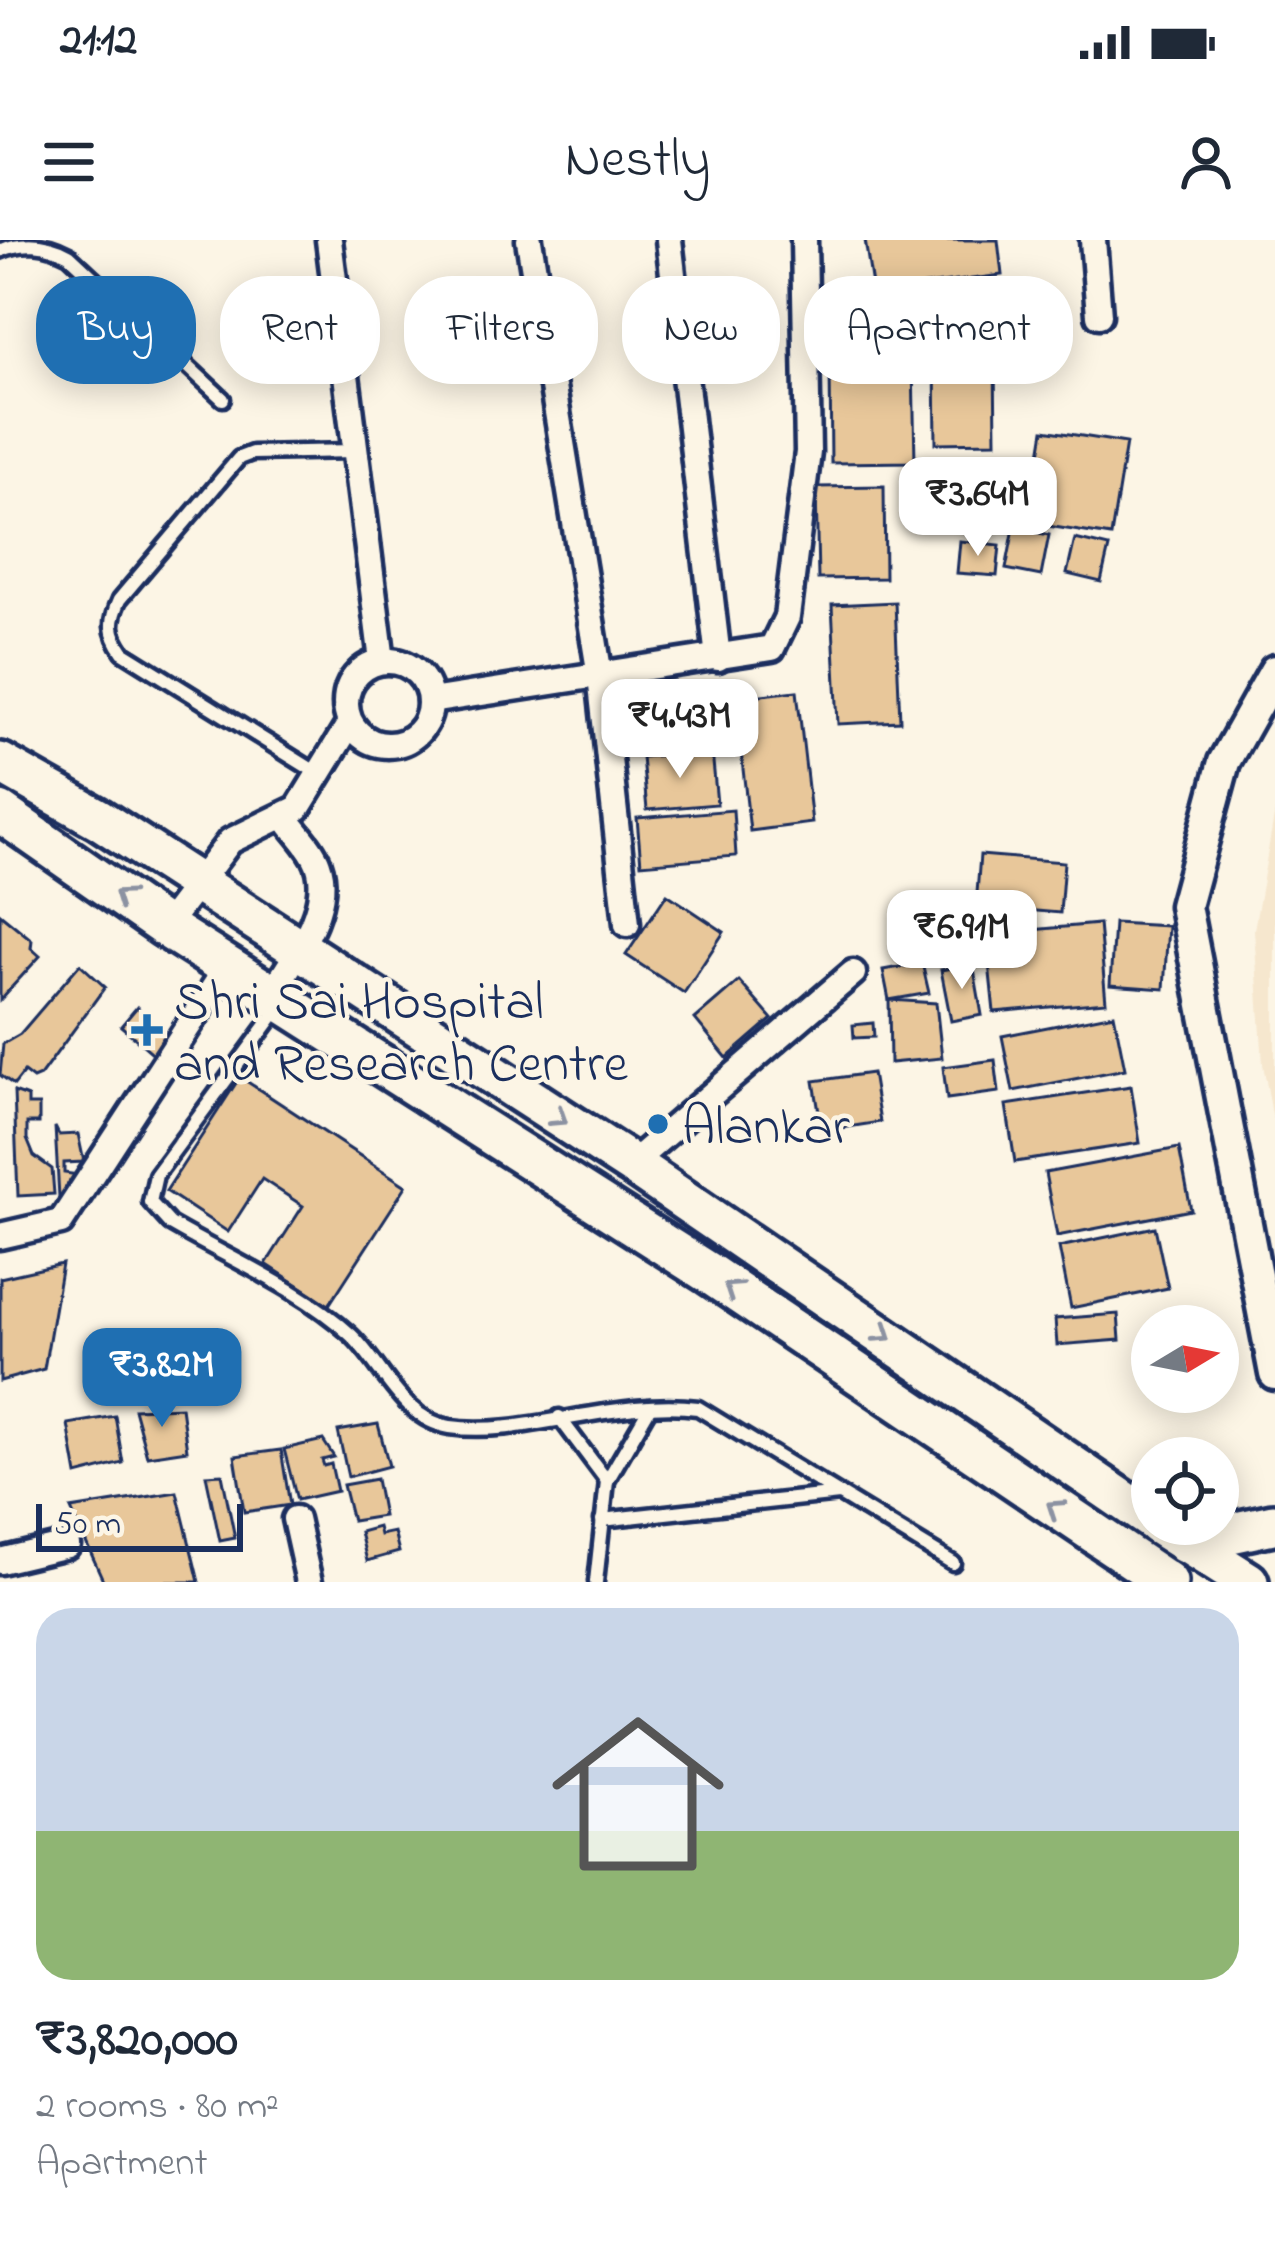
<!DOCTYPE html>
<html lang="en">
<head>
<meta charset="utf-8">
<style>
  :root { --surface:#fff; --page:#f6f6f7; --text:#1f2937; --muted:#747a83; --accent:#1f6fb2 }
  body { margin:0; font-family:"Indie Flower",sans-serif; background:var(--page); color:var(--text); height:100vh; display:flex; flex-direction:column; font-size:45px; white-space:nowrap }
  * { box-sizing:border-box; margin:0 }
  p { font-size:39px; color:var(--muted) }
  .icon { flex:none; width:66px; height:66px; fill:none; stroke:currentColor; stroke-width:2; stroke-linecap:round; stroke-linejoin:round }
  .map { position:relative; height:1342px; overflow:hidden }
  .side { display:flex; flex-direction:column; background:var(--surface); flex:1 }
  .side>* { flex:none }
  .top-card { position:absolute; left:36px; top:36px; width:1203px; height:108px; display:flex; gap:24px }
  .needle { width:78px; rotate:80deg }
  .tools { position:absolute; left:1131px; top:1065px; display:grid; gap:24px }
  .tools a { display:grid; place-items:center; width:108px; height:108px; border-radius:50%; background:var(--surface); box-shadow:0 6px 30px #0003; font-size:60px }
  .scale { position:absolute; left:36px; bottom:30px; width:207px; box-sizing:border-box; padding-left:12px; border:6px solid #1b2f5e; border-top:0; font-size:33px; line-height:42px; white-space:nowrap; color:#1b2f5e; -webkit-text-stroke:9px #fcf5e5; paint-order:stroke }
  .price { position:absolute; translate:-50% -102px; padding:0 27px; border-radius:24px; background:#fff; color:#222; font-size:39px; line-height:78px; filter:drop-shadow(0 3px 6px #0008) }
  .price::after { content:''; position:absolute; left:50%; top:72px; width:36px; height:27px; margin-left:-18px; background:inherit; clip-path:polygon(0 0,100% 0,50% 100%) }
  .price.active { background:var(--accent); color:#fff }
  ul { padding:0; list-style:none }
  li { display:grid; align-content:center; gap:24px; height:636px; padding:0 36px }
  li span { display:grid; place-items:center; height:372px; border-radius:36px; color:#555 }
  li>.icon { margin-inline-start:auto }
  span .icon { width:216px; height:216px; fill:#fffc; stroke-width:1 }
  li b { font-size:51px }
  .tag { padding:0 42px; border-radius:48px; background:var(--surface); box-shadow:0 6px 30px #0003; font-size:42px; line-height:108px }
  .tag.active { background:var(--accent); color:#fff }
  .status { display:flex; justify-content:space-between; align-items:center; height:84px; padding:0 60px; background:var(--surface); direction:ltr }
  .status svg { height:33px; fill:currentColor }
  header { display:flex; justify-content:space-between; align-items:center; height:156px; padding:0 36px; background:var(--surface); font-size:54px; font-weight:600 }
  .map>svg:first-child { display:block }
</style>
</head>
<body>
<div class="status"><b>21:12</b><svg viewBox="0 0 49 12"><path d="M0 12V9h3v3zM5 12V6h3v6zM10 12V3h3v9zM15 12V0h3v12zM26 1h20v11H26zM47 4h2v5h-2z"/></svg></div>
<header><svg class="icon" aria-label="menu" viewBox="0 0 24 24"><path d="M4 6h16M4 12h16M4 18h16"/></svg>Nestly<svg class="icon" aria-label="person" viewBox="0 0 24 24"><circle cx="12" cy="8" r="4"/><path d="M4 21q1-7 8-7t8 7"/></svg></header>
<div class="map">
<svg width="1275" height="1342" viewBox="0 0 1275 1342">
  <rect width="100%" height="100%" fill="#fcf5e5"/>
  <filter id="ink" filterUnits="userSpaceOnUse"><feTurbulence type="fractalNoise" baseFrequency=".00833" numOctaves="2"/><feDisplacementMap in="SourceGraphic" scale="24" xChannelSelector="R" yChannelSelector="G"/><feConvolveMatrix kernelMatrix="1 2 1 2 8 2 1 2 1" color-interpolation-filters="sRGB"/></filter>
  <g filter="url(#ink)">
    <!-- built -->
    <polygon fill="#f6e7ce" points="1275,571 1275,891 1263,824 1254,690"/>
    <!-- building -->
    <g fill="#e8c79a" stroke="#1b2f5e" stroke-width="3">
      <polygon points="865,0 998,0 1002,35 873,52"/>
      <polygon points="935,122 995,122 996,202 936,203"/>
      <polygon points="913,125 915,222 831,223 830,126"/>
      <polygon points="1044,190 1126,203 1111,296 1029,283"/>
      <polygon points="884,246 885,338 818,339 816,247"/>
      <polygon points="1014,288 1049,295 1041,336 1006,329"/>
      <polygon points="1075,299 1109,307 1101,342 1067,334"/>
      <polygon points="960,301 1000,305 997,336 957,333"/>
      <polygon points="895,362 900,481 838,484 832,365"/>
      <polygon points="707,451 714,500 629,511 622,463"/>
      <polygon points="797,451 812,583 750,591 735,458"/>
      <polygon points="712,511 717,564 647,570 642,517"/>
      <polygon points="733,570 736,616 641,624 637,578"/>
      <polygon points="980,615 1064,622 1060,673 976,666"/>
      <polygon points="667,654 724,692 684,753 626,715"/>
      <polygon points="970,673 973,716 921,720 917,677"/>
      <polygon points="0,674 32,700 31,708 40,716 0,760"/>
      <polygon points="1114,683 1168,686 1164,749 1110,745"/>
      <polygon points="1099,684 1106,762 994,772 986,694"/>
      <polygon points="922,723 929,753 889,760 883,730"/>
      <polygon points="80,724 105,747 40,836 33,839 24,832 14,845 0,835 3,804 20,794"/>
      <polygon points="973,724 982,775 951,781 941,730"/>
      <polygon points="739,741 772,779 727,818 695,779"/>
      <polygon points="889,760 936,763 942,818 890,823"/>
      <polygon points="137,767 173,801 158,818 121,786"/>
      <polygon points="1114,774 1125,829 1013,851 1002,796"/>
      <polygon points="873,783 874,797 854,798 853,785"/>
      <polygon points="995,820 999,852 947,859 943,827"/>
      <polygon points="872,833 880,882 822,891 814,841"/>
      <polygon points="240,837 406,946 329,1065 266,1024 303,966 262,939 228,992 166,951"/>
      <polygon points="1131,846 1140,903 1015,922 1006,865"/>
      <polygon points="14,852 28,857 28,865 39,865 39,883 27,883 27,899 34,916 52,929 54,954 18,956"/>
      <polygon points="55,887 59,895 78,894 84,922 64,923 64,933 79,935 78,949 59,957"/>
      <polygon points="1179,908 1191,970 1057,996 1045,933"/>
      <polygon points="1155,987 1168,1048 1071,1068 1059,1007"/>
      <polygon points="62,1024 44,1129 0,1141 0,1038"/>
      <polygon points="1118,1074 1120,1100 1057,1105 1055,1079"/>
      <polygon points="181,1167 187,1210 147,1216 134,1169"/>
      <polygon points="115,1176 123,1223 77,1235 68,1184"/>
      <polygon points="378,1184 389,1226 348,1237 338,1191"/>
      <polygon points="323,1200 334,1217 322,1220 324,1226 331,1224 337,1251 297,1260 284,1209"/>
      <polygon points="281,1210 290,1265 244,1272 235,1216"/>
      <polygon points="222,1234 235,1298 220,1301 206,1235"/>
      <polygon points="376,1239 383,1276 352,1281 343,1245"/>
      <polygon points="177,1252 199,1342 104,1342 71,1269"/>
      <polygon points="378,1287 380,1295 394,1292 399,1312 367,1321 360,1292"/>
    </g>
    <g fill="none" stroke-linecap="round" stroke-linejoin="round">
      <defs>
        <g id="service">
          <path d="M0,11C24,0 46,3 69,15L223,159"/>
          <path d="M319,534L123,412C109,392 109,382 119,360L239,218L252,213L355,211"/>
          <path d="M279,768L156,935L150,962L170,984C228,1018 301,1049 351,1095C383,1125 402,1180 450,1187C522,1198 619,1157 698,1168L953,1323"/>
          <polyline points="559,1177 607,1241"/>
          <polyline points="602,1280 839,1254"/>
          <polyline points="596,1342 607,1241 650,1167"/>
        </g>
        <g id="minor">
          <polyline points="329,0 382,421"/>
          <polyline points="529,0 600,436 627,684"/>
          <polyline points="669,0 718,418"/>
          <polyline points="1093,0 1099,75"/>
          <circle cx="388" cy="463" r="42"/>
          <polyline points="430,461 772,408 787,377 808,212 804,0"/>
          <polyline points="165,687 230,601 298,568 350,483"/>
          <path d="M271,755C292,720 334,668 318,624C312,607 296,593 286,578"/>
          <polyline points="631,924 853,733"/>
          <polyline points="0,996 61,982 227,727"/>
          <polyline points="295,1279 309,1342"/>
          <polyline points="0,1321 67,1305"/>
        </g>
        <polyline id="tertiary" points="1275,431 1224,522 1185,666 1275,1134"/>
        <g id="primary">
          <polyline points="0,523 99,579 631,924 1152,1280"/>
          <polyline points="0,572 165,687 710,1034 1167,1342"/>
          <polyline points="1157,1284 1248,1342"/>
          <polyline points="1185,1303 1273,1284"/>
        </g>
      </defs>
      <!-- service casing -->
      <use href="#service" stroke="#1b2f5e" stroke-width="21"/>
      <!-- minor casing -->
      <use href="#minor" stroke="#1b2f5e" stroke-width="33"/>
      <!-- tertiary casing -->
      <use href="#tertiary" stroke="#1b2f5e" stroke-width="39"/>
      <!-- primary casing -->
      <use href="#primary" stroke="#1b2f5e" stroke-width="48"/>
      <!-- service -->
      <use href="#service" stroke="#fcf5e5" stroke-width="12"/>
      <!-- minor -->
      <use href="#minor" stroke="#fcf5e5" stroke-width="24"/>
      <!-- tertiary -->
      <use href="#tertiary" stroke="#fcf5e5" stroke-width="30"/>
      <!-- primary -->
      <use href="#primary" stroke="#fcf5e5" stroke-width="39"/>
    </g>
    <!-- one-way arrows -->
    <defs><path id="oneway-chevron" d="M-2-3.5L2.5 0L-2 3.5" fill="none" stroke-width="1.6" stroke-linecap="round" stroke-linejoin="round" transform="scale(3)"/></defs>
    <g stroke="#8c92a2">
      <use href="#oneway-chevron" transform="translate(122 657) rotate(-145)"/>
      <use href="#oneway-chevron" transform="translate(559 878) rotate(33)"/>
      <use href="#oneway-chevron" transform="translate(732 1049) rotate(-146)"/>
      <use href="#oneway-chevron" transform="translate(884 1094) rotate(34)"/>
      <use href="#oneway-chevron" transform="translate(1055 1268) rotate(-146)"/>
    </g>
  </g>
  <!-- markers -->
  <g fill="#1f6fb2" stroke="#fcf5e5" stroke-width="4.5">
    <path d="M141 772h12v12h12v12h-12v12h-12v-12h-12v-12h12z"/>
    <circle cx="658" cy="884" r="12"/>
  </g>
  <g text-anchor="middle" stroke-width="9" stroke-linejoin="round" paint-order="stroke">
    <!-- poi labels -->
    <g font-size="54" fill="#1b2f5e" stroke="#fcf5e5" text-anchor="start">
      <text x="174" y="778">Shri Sai Hospital<tspan x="174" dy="62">and Research Centre</tspan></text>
      <text x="682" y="903">Alankar</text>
    </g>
  </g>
</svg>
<div class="tools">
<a><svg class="needle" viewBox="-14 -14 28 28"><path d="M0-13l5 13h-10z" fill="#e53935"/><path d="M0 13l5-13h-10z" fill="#747a83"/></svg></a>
<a><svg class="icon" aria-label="locate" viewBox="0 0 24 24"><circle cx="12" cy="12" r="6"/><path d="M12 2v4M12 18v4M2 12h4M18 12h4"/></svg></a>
</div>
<div class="scale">50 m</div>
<b class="price" style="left:978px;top:319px">₹3.64M</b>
<b class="price" style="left:680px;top:541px">₹4.43M</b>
<b class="price" style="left:962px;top:752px">₹6.91M</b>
<b class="price active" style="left:162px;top:1190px">₹3.82M</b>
<div class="top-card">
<a class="tag active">Buy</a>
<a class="tag">Rent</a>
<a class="tag">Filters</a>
<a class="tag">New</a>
<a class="tag">Apartment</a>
</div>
</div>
<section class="side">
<ul>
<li><span style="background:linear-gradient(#c9d6e8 60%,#8fb573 0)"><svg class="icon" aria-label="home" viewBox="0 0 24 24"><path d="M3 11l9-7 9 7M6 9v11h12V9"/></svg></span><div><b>₹3,820,000</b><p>2 rooms · 80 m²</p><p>Apartment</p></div></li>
</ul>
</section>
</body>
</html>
